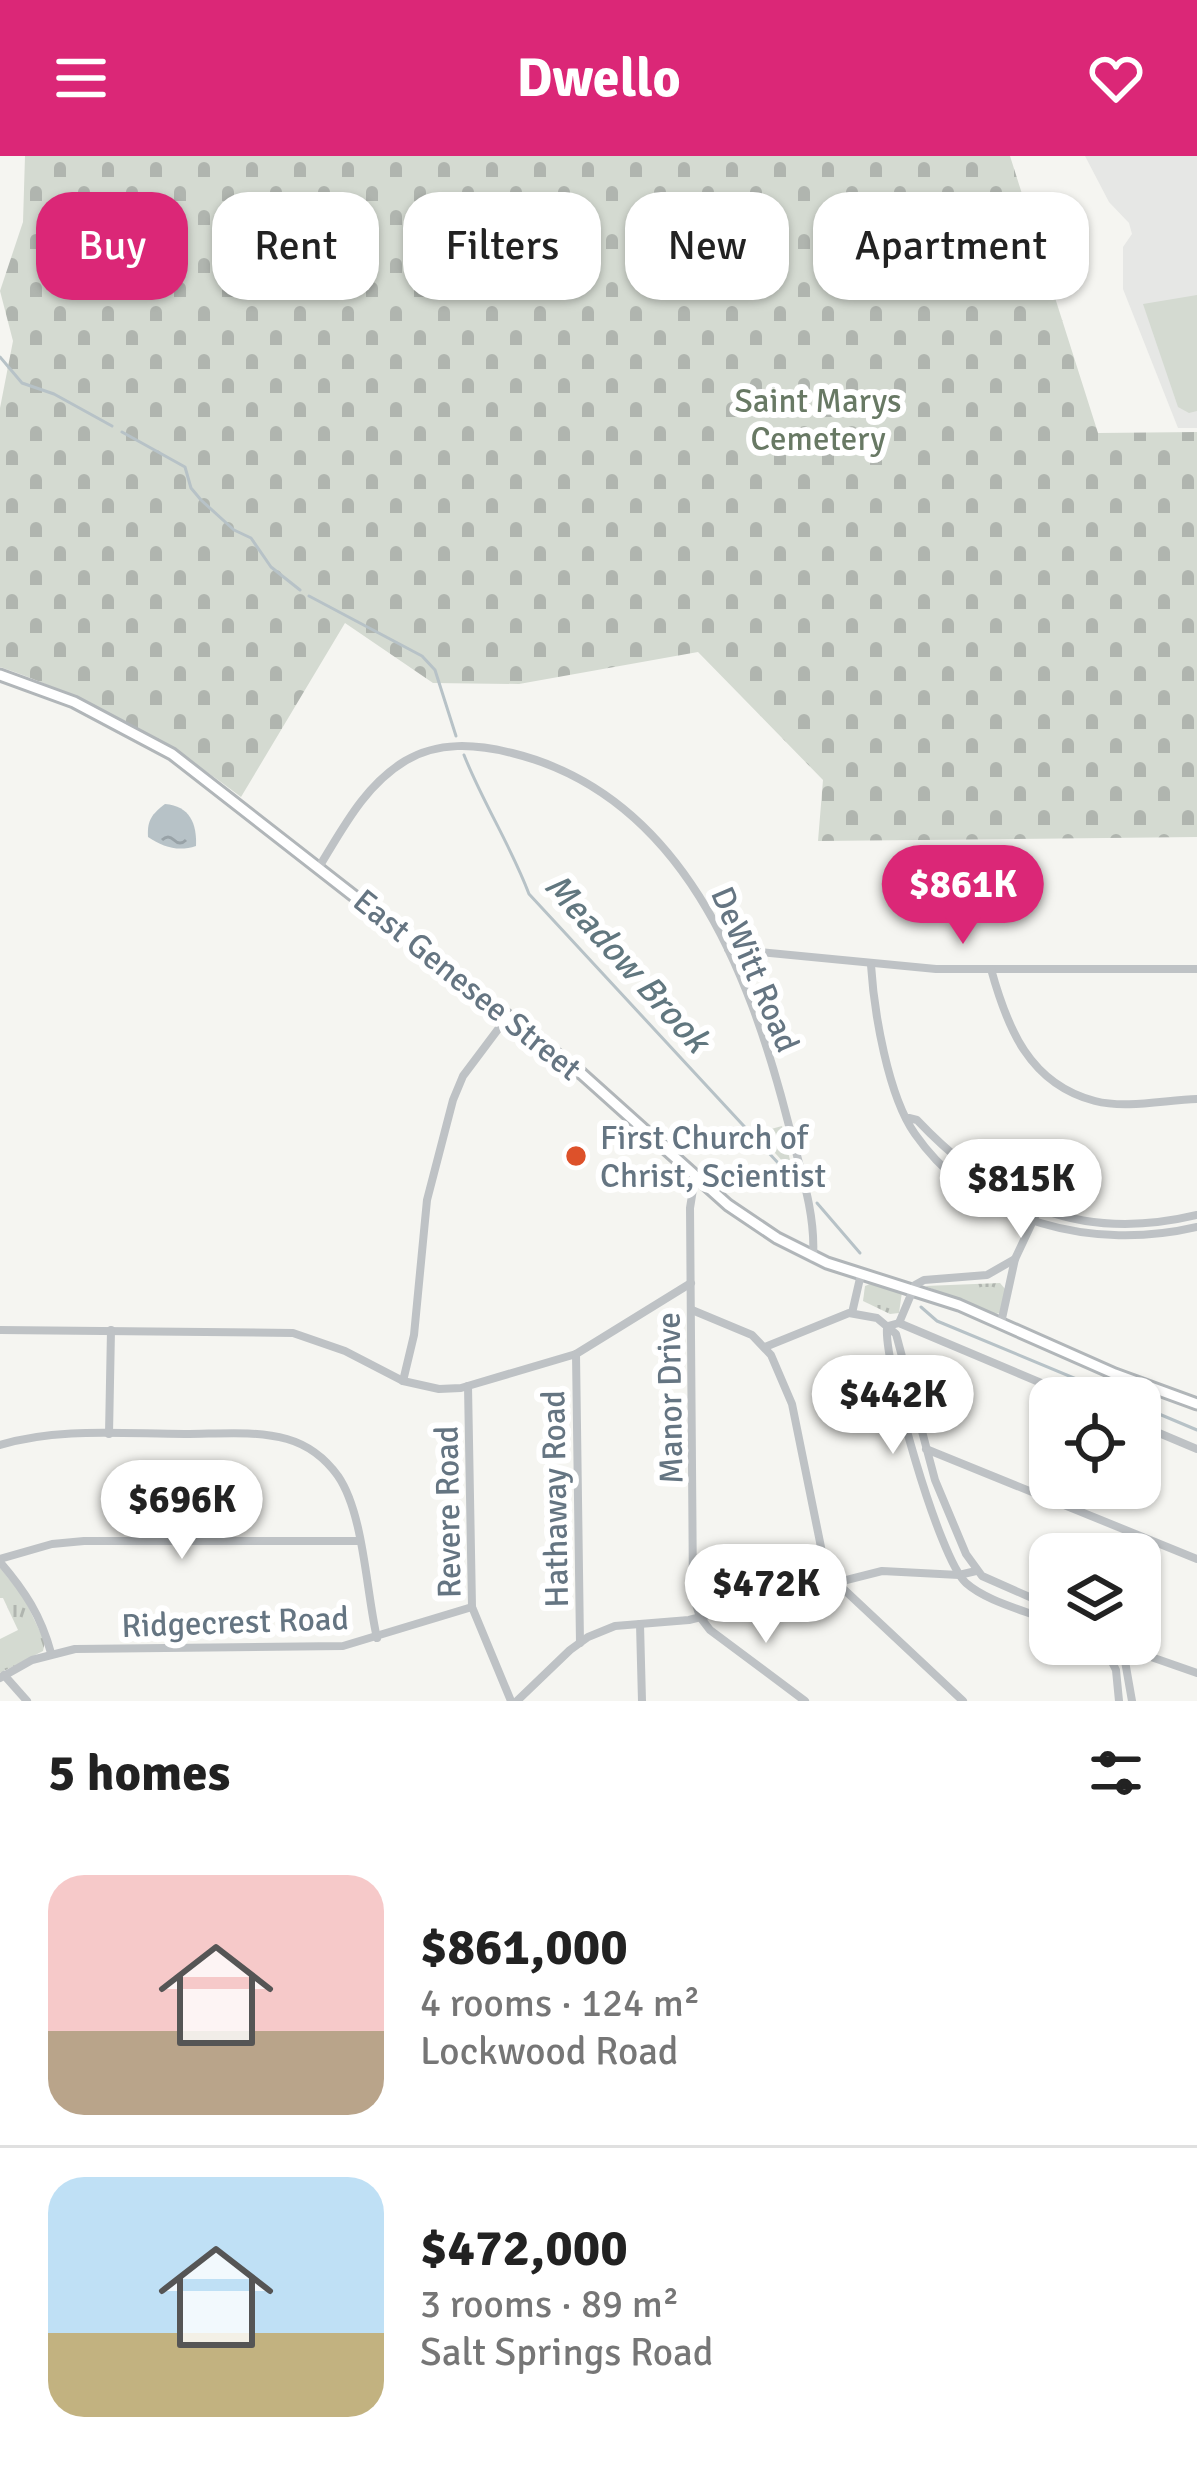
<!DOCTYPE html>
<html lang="en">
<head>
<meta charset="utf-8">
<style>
  :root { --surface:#fff; --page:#f6f6f6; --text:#222; --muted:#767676; --line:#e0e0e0; --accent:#db2777 }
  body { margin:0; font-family:Signika,sans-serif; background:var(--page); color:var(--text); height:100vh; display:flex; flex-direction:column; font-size:45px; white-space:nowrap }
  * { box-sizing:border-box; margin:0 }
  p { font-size:39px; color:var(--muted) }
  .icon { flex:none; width:66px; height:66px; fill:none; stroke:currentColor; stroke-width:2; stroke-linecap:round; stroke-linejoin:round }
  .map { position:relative; height:1545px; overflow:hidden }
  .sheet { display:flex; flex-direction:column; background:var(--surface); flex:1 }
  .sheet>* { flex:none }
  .guide { position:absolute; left:36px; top:36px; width:1125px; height:108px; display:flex; gap:24px }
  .controls { position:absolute; left:1029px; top:1221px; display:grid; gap:24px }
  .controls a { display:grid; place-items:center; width:132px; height:132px; border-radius:24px; background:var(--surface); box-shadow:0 3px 9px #0004; font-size:60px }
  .price { position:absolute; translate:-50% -102px; padding:0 27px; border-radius:42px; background:#fff; color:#222; font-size:39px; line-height:78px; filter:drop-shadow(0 3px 6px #0008) }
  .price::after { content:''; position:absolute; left:50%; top:72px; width:36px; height:27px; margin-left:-18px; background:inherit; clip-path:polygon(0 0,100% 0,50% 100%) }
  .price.active { background:var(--accent); color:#fff }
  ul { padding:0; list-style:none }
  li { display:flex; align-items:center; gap:36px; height:300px; padding:0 48px }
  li+li { border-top:3px solid var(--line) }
  li span { display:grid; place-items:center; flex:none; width:336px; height:240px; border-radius:36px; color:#555 }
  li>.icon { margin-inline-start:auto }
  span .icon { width:144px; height:144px; fill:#fffc; stroke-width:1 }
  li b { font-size:51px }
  h2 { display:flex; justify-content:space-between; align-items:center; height:144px; padding:0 48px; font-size:51px }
  .pill { padding:0 42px; border-radius:36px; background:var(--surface); box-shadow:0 3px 9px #0004; font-size:42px; line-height:108px }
  .pill.active { background:var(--accent); color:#fff }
  header { display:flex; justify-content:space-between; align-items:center; height:156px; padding:0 48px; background:var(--accent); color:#fff; font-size:54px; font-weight:700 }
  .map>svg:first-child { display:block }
</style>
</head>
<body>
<header><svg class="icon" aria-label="menu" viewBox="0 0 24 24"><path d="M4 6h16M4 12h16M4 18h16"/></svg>Dwello<svg class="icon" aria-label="heart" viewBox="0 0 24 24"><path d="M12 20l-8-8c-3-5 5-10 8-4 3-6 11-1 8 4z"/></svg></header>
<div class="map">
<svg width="1197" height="1545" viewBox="0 0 1197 1545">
  <defs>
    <pattern id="grass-tufts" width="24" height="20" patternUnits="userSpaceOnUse" patternTransform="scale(3)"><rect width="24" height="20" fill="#d4dad1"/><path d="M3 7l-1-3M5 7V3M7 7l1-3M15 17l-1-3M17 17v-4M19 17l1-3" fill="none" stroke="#b0b5af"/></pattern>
    <pattern id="cemetery-stones" width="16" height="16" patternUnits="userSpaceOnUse" patternTransform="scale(3)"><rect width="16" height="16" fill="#d4dad1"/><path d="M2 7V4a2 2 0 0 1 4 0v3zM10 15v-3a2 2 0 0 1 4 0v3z" fill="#b0b5af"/></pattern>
    <pattern id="water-ripples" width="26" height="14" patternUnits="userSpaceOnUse" patternTransform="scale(3)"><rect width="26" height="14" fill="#b7c2c7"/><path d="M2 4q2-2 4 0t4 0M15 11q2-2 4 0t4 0" fill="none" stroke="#98a2a7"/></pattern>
  </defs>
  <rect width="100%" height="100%" fill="#f5f5f1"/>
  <!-- built -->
  <polygon fill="#e6e7e5" points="1085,0 1197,0 1197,272 1178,272 1123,133 1123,91 1132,78 1129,67 1109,46"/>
  <!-- grass -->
  <g fill="url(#grass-tufts)">
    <polygon points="1000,1127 1006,1134 1001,1157 995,1158 925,1130"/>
    <polygon points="870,1128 902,1136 899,1157 890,1158 863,1145 865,1130"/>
    <polygon points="0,1412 23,1440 45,1486 43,1495 0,1517 0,1483 18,1474 3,1442 0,1442"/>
  </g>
  <!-- cemetery -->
  <path fill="url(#cemetery-stones)" d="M25,0H1010L1098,277L1197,276V681L818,685L823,624L698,496L519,528L433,527L345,467L241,641C163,582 93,543 0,511V252L13,185L0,135L23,66Z"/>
  <!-- park -->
  <g fill="#d4dad1">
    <polygon points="1197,139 1197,255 1189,257 1178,251 1143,148"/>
    <polygon points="782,970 793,1017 757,977"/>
  </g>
  <!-- water -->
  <path fill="url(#water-ripples)" d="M165,648C190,650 197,668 196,690C178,696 163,691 148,681C147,664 152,658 165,648Z"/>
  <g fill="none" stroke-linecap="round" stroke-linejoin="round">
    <!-- stream -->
    <g stroke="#b7c2c7" stroke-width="3">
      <polyline points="0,201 22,227 54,238 112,270"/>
      <polyline points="122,276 185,311 191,332 201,344 234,374 251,382 271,411 300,434"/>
      <polyline points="309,440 422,500 435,514 456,580"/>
      <path d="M464,599C483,647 511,690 529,738L792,1022"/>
      <polyline points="817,1047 860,1097"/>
      <polyline points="921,1151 937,1165 1122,1242"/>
      <polyline points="1140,1250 1197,1274"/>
    </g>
    <defs>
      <polyline id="major" points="0,519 74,546 172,598 582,918 728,1049 777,1082 827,1107 959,1149 1115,1218 1197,1248"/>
    </defs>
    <!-- major casing -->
    <use href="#major" stroke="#b1b6b9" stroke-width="15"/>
    <!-- minor -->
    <g stroke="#bec2c5" stroke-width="8">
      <path d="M319,711C343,672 365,629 405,605C438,585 476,588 512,597C682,639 749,814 788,966C799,1010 816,1056 813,1101"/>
      <polyline points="728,793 936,813 1197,813"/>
      <path d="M871,809C874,856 888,940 915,978C978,1068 1095,1095 1197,1071"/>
      <path d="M991,813C1007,871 1029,928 1095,945C1126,953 1165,944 1197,943"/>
      <path d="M909,962L917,964C998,1049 1080,1087 1197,1059"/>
      <polyline points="695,1021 690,1052 693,1439 700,1461 710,1474 805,1545"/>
      <polyline points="692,1154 752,1179 771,1199 792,1248 822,1396 836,1426 963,1545"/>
      <polyline points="852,1157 861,1118"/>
      <polyline points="899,1167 915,1129 924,1124 987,1119 1015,1103"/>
      <polyline points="1001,1167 1015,1103 1038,1054"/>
      <polyline points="888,1170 899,1167 1077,1242"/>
      <path d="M887,1172C884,1208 939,1403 966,1427C986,1445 1024,1454 1050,1465"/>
      <polyline points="0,1174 293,1177 345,1195 403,1225 439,1233 461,1232 576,1198 691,1127"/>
      <polyline points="765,1191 849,1157 877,1162 896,1178 935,1324 966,1398 982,1420 1050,1450"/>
      <polyline points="576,1198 580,1487"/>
      <polyline points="403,1225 414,1179 427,1044 453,944 463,920 508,860"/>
      <polyline points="468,1230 472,1451 511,1545"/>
      <polyline points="1140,1269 1197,1293"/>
      <polyline points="109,1278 111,1174"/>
      <path d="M0,1289C58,1271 125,1278 185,1278C218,1278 254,1274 287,1283C308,1289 325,1302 338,1320C364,1358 366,1435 377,1482"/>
      <polyline points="926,1293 1197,1403"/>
      <polyline points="0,1403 52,1388 84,1385 358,1385"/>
      <path d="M0,1406C25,1435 41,1460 51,1497"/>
      <polyline points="640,1468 642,1545"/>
      <polyline points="1103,1488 1116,1514 1119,1545"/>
      <polyline points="1122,1488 1132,1545"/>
      <polyline points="1111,1497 1134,1495 1197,1517"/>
      <polyline points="4,1519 27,1545"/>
      <polyline points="0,1522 32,1504 75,1493 343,1490 472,1451"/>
      <polyline points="517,1545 570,1494 588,1481 615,1470 689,1464 882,1415 959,1419 976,1415"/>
    </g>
    <!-- major -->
    <use href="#major" stroke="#fff" stroke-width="9"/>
  </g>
  <!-- markers -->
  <circle fill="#dd512a" stroke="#fff" stroke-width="4.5" cx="576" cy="1000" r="12"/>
  <g text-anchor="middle" stroke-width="12" stroke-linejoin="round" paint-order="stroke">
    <!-- park labels -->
    <g font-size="33" fill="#687964" stroke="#fff">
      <text x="818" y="256">Saint Marys<tspan x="818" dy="38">Cemetery</tspan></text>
    </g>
    <!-- street labels -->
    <g font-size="33" fill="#657582" stroke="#fff">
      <text transform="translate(756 813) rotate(67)" y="12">DeWitt Road</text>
      <text transform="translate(468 828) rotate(39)" y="12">East Genesee Street</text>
      <text transform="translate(669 1242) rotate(-91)" y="12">Manor Drive</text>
      <text transform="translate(554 1343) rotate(-91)" y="12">Hathaway Road</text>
      <text transform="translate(447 1356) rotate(-91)" y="12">Revere Road</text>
      <text transform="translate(235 1465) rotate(-2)" y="12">Ridgecrest Road</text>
    </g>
    <!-- poi labels -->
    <g font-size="33" fill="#657582" stroke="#fff" text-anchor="start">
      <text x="600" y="993">First Church of<tspan x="600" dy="38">Christ, Scientist</tspan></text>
    </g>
    <!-- water labels -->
    <g font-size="36" font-style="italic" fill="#61777f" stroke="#fff">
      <text transform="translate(628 806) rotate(48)" y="13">Meadow Brook</text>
    </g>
  </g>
</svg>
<div class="controls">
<a><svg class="icon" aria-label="locate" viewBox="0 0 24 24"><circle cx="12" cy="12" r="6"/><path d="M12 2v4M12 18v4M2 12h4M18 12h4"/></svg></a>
<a><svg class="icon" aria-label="layers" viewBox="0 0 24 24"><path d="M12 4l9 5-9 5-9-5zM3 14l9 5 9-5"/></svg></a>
</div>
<b class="price active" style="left:963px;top:791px">$861K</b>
<b class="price" style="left:1021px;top:1085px">$815K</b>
<b class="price" style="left:893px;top:1301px">$442K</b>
<b class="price" style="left:182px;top:1406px">$696K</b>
<b class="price" style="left:766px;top:1490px">$472K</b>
<div class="guide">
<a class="pill active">Buy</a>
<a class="pill">Rent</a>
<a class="pill">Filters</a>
<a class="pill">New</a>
<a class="pill">Apartment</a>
</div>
</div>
<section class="sheet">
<h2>5 homes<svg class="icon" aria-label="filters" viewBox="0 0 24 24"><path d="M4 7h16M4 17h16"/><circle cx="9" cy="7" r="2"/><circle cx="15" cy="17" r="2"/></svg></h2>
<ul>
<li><span style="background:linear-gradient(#f6c9c9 65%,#b9a48a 0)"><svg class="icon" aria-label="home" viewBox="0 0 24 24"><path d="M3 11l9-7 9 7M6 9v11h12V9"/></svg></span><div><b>$861,000</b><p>4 rooms · 124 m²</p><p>Lockwood Road</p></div></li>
<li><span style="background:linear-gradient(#bfe0f5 65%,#c2b280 0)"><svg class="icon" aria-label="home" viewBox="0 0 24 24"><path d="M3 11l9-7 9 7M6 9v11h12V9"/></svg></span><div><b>$472,000</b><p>3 rooms · 89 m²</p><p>Salt Springs Road</p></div></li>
</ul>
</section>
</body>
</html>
